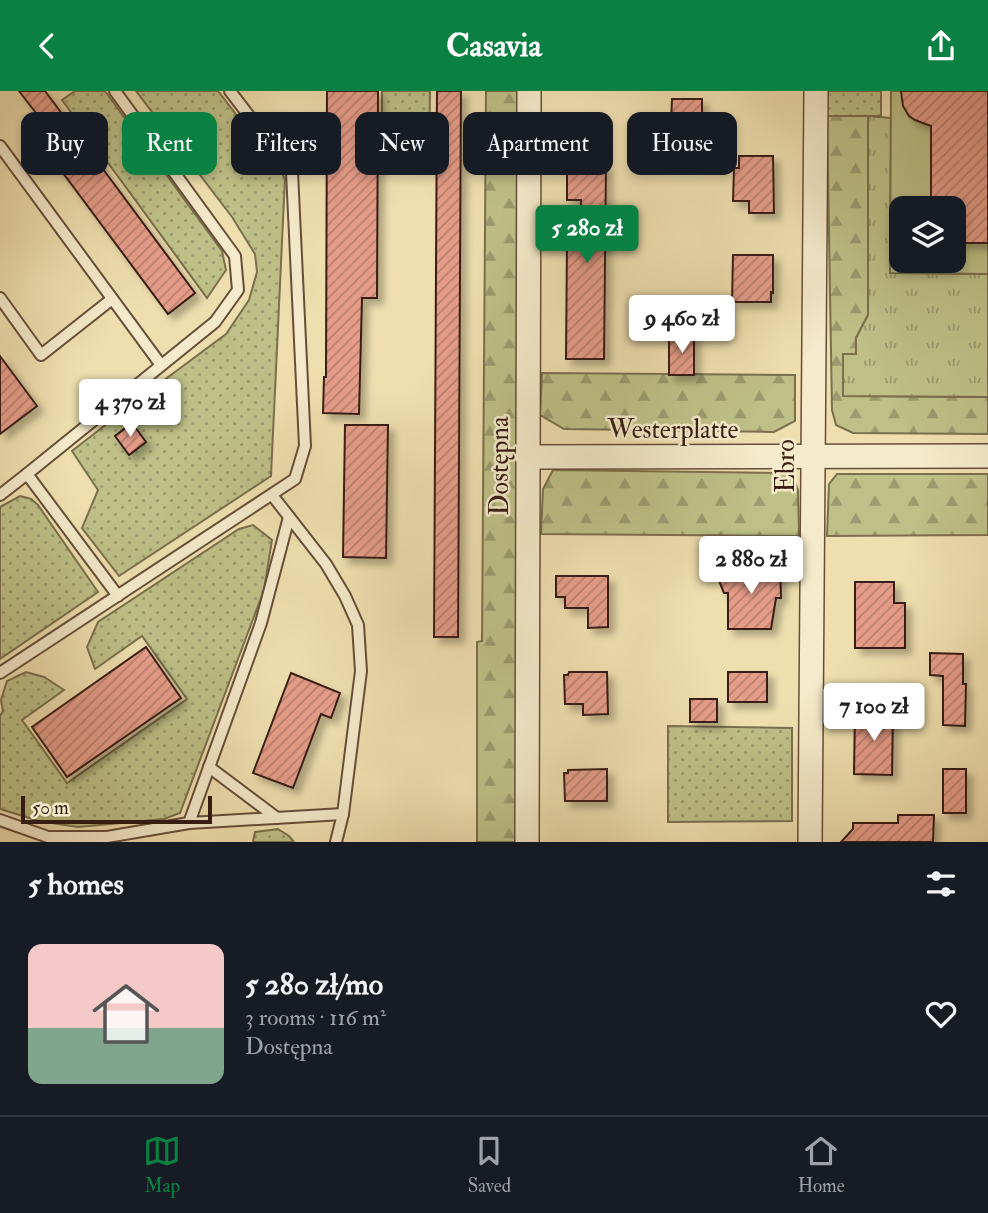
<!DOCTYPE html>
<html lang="en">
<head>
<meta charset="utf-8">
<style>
  :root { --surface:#171b24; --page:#20242c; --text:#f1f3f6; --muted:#9ea1a6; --line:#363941; --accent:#0b8043 }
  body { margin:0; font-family:"IM FELL Double Pica",serif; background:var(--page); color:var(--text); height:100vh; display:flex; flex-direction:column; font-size:26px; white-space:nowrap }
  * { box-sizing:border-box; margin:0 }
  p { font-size:23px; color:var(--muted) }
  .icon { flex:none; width:38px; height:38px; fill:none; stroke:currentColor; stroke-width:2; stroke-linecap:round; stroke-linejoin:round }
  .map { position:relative; height:751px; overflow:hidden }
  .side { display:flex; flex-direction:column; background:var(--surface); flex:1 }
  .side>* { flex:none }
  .top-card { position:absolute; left:21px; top:21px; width:947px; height:63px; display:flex; gap:14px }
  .buttons { position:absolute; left:889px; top:105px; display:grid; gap:14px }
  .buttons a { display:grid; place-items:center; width:77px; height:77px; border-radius:14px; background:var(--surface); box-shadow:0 4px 10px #0003; font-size:35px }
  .scale { position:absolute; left:21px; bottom:18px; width:191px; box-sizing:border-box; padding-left:7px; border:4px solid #381e12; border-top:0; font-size:19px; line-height:24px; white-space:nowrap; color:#381e12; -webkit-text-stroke:5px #f5eacb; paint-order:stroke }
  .price { position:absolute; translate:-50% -60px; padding:0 16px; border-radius:7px; background:#fff; color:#222; font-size:23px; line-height:46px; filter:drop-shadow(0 2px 4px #0008) }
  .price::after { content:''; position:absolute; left:50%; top:42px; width:21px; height:16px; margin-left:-10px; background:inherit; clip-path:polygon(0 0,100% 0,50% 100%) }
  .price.selected { background:var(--accent); color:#fff }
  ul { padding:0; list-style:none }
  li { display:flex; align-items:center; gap:21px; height:175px; padding:0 28px }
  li+li { border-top:2px solid var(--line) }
  li span { display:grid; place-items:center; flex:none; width:196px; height:140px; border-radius:14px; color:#555 }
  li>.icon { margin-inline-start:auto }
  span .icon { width:84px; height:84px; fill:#fffc; stroke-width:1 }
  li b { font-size:30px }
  h2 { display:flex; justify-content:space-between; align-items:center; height:84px; padding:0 28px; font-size:30px }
  .tag { padding:0 24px; border-radius:14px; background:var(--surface); box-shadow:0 4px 10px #0003; font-size:24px; line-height:63px }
  .tag.selected { background:var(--accent); color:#fff }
  header { display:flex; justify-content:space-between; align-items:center; height:91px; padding:0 28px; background:var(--accent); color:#fff; font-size:32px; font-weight:800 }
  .menu { display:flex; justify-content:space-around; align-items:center; height:98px; border-top:2px solid var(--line); background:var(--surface); font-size:19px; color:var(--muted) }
  .menu a { display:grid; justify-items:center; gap:4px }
  .menu .selected { color:var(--accent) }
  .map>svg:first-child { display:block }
</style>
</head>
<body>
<header><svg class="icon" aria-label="back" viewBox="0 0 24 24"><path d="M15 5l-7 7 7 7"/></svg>Casavia<svg class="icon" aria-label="share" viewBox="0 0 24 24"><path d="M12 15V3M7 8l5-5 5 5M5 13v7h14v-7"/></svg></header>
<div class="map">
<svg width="988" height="751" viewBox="0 0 988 751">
  <defs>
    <pattern id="grass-dots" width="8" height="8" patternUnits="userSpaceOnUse" patternTransform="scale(1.75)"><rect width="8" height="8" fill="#bec087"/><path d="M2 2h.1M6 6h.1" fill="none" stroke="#9b9b6d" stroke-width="1.8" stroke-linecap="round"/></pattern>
    <pattern id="forest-firs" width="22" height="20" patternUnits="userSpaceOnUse" patternTransform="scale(1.75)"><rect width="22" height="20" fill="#bec087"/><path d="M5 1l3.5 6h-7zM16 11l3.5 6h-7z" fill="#9b9b6d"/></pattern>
    <pattern id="park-tufts" width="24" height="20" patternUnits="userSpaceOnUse" patternTransform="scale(1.75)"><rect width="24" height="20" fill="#bec087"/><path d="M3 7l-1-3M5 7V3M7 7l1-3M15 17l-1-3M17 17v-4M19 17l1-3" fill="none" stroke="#9b9b6d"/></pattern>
    <pattern id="building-hatch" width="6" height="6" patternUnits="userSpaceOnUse" patternTransform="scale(1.75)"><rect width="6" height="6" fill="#e59d89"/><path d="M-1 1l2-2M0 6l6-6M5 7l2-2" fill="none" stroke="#bb7f6f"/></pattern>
    <filter id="shadow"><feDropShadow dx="6" dy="6" stdDeviation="3.5" flood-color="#0004"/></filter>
  </defs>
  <rect width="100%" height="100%" fill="#efdfaf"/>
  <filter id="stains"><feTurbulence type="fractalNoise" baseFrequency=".00286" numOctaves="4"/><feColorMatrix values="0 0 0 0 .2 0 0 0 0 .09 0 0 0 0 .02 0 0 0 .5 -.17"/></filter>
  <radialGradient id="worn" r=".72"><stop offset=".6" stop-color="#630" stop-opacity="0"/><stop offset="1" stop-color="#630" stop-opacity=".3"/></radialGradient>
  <!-- grass -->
  <g fill="url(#grass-dots)" stroke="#7b6f4c" stroke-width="2">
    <polygon points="75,0 105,0 222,160 226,179 207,207 62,9"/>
    <polygon points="136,0 218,0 285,87 271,385 119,485 82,437 98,399 72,360 144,304 226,243 249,209 257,181 255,163 232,126"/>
    <polygon points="382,0 430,0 429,70 382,66"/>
    <rect x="827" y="0" width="54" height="25"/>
    <polygon points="20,405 31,408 38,414 98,501 0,568 0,416"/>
    <polygon points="253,434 272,449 264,499 180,722 164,728 78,736 39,730 0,718 0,625 3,620 1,609 7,590 26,581 44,586 64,599 22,629 67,692 187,608 142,545 95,578 87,556 98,531 239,438"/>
    <polygon points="668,635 792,637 792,730 668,731"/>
    <polygon points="278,738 289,745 294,751 253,751 255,741"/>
  </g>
  <!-- forest -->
  <g fill="url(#forest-firs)" stroke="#7b6f4c" stroke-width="2">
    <polygon points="486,0 520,0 517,751 477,751 477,551 482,550"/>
    <polygon points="827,25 868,25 868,224 856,247 856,263 843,263 843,305 988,306 988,343 853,342 836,334 832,319"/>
    <polygon points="542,282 795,284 795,330 774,341 564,338 540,324"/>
    <polygon points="553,379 785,382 793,386 798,399 799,445 541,443 543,398"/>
    <polygon points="837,383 988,383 988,444 827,445 829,393"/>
  </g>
  <!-- park -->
  <polygon fill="url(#park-tufts)" stroke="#7b6f4c" stroke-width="2" points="868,25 891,27 890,181 988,183 988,306 843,305 843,263 856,263 856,247 868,224"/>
  <!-- pitch -->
  <path fill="#bec087" stroke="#7b6f4c" stroke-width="2" fill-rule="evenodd" d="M891,0H988V183L890,182ZM901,117H954V170H901Z"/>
  <!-- building -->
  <g fill="url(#building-hatch)" stroke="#381e12" stroke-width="2" filter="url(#shadow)">
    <polygon points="19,0 45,0 195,202 168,223 25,31 36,22"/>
    <polygon points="327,0 378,0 377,207 362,207 359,323 323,322 324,286 326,286"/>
    <polygon points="437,0 461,0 458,546 434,546"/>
    <polygon points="901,0 988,0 988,152 954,152 954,117 931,117 931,35 915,29 909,25 903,15"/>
    <polygon points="672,8 702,8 702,33 671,33"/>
    <polygon points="739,65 773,65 774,122 749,122 749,110 733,110 734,77 739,77"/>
    <polygon points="567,74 606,75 604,268 566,268 567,151 580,151 581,109 567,109"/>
    <polygon points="733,164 773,164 773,202 771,201 771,211 732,211"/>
    <rect x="669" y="243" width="25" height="41"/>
    <polygon points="0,265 37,315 0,343"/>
    <polygon points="132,332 146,351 129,364 115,345"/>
    <polygon points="345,334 388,334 386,467 343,466"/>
    <polygon points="723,476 780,476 781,507 776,507 771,538 728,538 728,502 724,502 718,487"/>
    <polygon points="556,485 608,485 608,536 588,537 588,517 565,517 565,506 556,506"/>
    <polygon points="855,491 894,491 894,512 905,512 905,557 855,557"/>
    <polygon points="146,556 181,607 67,686 32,636"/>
    <polygon points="930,562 963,563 963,593 966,593 965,635 943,634 943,585 930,584"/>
    <polygon points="569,581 607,581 608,623 583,624 583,613 565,613 564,584 568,584"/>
    <rect x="728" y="581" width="39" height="30"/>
    <polygon points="291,582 340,602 331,627 321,623 293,697 253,682"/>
    <rect x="690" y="608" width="27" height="23"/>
    <polygon points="855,620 893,620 892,684 854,683"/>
    <polygon points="607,678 607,710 565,710 564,682 568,682 568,679"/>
    <rect x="943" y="678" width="23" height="44"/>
    <polygon points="898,724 934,724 933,751 841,751 853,738 853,732 898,732"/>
  </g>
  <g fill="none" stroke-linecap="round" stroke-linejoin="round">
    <defs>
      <g id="service">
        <polyline points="115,0 235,165 238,199 215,231 27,383 118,505"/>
        <polyline points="0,55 161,274"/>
        <polyline points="0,207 41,264 112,208"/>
        <polyline points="0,404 27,383"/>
        <polyline points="272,404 326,473 345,505 358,534 361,580 343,723 336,751"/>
        <polyline points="0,582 295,388 305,355 292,81 230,0"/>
        <polyline points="209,676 277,727"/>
        <polyline points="0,729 48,746 107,746 189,732 261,532 289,426"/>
        <polyline points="189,732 343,723"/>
      </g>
      <g id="minor">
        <polyline points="527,366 988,365"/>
        <polyline points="527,751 529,0"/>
        <polyline points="810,751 816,0"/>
      </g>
    </defs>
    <!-- service casing -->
    <use href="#service" stroke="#664e39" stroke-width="14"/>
    <!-- minor casing -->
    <use href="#minor" stroke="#664e39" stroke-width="26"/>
    <!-- service -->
    <use href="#service" stroke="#f5eacb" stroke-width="10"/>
    <!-- minor -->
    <use href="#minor" stroke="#f5eacb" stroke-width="23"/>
  </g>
  <g text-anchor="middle" stroke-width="5" stroke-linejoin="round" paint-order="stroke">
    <!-- street labels -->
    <g font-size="26" fill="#381e12" stroke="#f5eacb">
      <text x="673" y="347">Westerplatte</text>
      <text transform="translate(499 375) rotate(-90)" y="9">Dostępna</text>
      <text transform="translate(785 375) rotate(-90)" y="9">Ebro</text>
    </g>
  </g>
  <rect width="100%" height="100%" filter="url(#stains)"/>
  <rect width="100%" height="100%" fill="url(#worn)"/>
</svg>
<div class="buttons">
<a><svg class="icon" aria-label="layers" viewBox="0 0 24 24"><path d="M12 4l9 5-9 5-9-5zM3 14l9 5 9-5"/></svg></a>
</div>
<div class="scale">50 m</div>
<b class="price selected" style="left:587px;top:174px">5 280 zł</b>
<b class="price" style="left:682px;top:264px">9 460 zł</b>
<b class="price" style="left:130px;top:348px">4 370 zł</b>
<b class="price" style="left:751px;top:505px">2 880 zł</b>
<b class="price" style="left:874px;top:652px">7 100 zł</b>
<div class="top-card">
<a class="tag">Buy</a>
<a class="tag selected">Rent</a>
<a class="tag">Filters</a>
<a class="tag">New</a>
<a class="tag">Apartment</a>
<a class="tag">House</a>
</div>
</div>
<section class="side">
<h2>5 homes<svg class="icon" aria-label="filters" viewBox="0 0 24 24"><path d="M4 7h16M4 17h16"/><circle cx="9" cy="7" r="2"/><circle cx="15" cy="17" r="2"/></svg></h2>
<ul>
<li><span style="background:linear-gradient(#f6c9c9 60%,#7fa58c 0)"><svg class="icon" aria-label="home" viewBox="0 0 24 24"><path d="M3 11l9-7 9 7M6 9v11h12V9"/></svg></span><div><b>5 280 zł/mo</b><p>3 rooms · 116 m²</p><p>Dostępna</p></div><svg class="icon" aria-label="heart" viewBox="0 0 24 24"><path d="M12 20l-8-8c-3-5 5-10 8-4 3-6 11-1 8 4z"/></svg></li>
</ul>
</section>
<nav class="menu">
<a class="selected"><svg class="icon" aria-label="map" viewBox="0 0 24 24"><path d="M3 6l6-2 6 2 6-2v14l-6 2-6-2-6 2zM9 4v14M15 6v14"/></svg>Map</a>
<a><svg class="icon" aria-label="saved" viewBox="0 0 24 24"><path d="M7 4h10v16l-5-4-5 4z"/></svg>Saved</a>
<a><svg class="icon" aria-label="home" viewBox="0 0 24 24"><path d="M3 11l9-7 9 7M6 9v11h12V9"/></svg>Home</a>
</nav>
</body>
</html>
